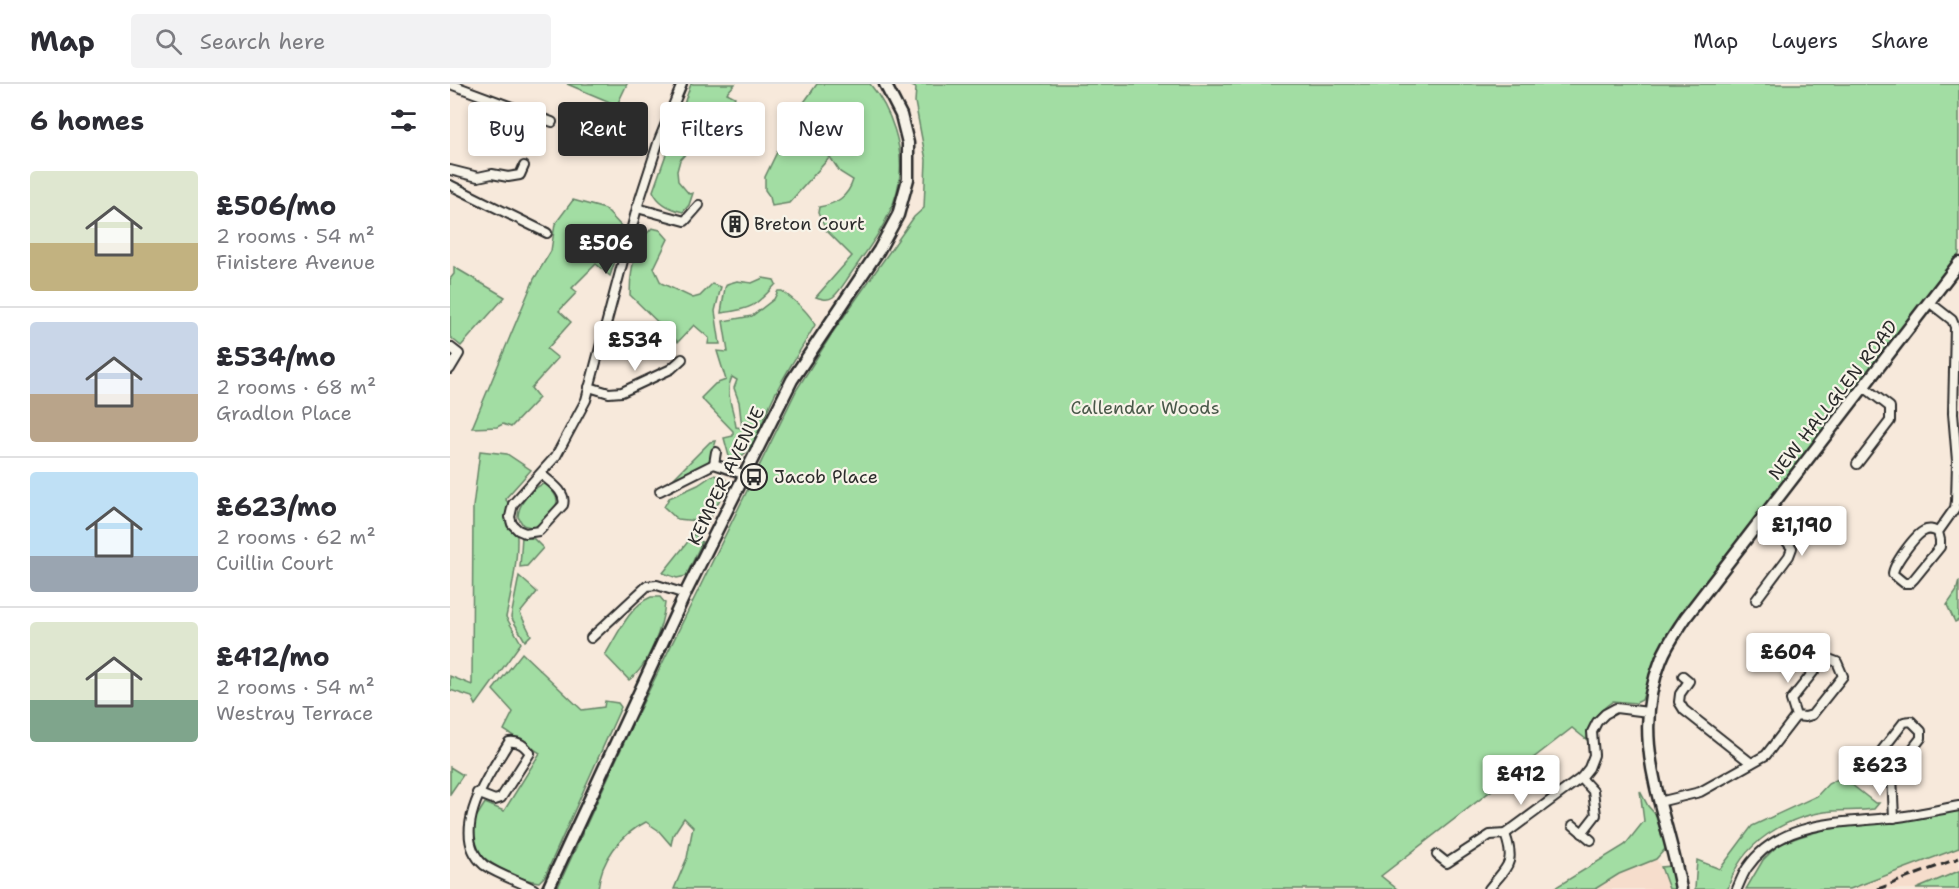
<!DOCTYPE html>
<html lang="en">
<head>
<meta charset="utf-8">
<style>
  :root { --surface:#fff; --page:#f2f2f3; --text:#2b2b33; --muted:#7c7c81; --line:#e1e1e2; --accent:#2b2b2b }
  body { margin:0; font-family:"Shantell Sans",sans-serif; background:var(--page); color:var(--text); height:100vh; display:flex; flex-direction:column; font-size:22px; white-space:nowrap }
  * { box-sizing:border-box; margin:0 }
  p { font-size:20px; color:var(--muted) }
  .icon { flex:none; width:33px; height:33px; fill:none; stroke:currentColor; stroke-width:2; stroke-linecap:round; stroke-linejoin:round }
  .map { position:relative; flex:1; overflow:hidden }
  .drawer { display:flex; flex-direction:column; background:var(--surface); width:450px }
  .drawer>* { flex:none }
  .top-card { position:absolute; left:18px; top:18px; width:570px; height:54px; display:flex; gap:12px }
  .price { position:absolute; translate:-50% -51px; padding:0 14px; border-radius:6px; background:#fff; color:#222; font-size:20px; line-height:39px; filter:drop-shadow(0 2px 3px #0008) }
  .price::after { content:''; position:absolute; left:50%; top:36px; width:18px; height:14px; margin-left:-9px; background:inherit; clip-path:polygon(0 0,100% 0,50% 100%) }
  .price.active { background:var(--accent); color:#fff }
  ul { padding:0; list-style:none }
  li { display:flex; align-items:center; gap:18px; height:150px; padding:0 30px }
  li+li { border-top:2px solid var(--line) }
  li span { display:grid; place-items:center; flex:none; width:168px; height:120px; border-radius:6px; color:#555 }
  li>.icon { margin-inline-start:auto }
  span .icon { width:72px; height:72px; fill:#fffc; stroke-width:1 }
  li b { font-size:26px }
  h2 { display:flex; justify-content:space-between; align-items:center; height:72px; padding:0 30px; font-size:26px }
  .pill { padding:0 21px; border-radius:6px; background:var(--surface); box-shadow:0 3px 9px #0003; font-size:21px; line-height:54px }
  .pill.active { background:var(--accent); color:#fff }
  header { display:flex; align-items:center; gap:36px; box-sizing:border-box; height:84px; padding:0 30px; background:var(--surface); border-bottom:2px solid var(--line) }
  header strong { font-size:28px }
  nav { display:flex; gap:33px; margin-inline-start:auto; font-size:21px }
  .search { width:420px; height:54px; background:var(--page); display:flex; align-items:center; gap:15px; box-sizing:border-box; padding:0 21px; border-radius:6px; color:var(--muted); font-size:22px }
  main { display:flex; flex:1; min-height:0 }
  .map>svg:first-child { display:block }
</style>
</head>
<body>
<header>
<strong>Map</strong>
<div class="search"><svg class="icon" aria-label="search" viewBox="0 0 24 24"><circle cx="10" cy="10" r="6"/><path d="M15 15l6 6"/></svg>Search here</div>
<nav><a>Map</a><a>Layers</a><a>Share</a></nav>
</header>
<main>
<section class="drawer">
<h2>6 homes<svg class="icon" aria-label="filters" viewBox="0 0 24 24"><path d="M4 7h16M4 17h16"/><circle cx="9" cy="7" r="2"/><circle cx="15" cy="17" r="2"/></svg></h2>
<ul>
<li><span style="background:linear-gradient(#dfe7d0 60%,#c2b280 0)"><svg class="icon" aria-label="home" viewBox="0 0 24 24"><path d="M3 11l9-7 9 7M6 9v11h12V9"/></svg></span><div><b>£506/mo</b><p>2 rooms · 54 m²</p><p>Finistere Avenue</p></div></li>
<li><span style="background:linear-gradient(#c9d6e8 60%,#b9a48a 0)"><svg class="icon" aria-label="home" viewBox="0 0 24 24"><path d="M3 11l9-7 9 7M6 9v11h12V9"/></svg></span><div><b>£534/mo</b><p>2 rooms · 68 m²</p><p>Gradlon Place</p></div></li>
<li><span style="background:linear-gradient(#bfe0f5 70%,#9aa5b1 0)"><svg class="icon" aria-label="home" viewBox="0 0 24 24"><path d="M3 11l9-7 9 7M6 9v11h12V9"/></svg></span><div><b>£623/mo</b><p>2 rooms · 62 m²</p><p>Cuillin Court</p></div></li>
<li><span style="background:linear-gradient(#dfe7d0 65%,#7fa58c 0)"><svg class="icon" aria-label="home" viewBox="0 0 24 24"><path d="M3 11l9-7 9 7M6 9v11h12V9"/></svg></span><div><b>£412/mo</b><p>2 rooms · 54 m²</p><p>Westray Terrace</p></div></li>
</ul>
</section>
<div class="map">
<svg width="1509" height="805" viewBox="0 0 1509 805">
  <rect width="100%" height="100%" fill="#f7e9db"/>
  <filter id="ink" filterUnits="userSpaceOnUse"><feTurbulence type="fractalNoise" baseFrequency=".0167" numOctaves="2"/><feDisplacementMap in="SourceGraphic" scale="12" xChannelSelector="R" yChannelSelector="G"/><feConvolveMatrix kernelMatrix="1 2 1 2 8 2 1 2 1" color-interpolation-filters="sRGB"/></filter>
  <g filter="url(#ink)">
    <!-- built -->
    <g fill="#f6ddcc">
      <polygon points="1509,742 1509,805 1314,805"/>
      <polygon points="1206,775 1216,791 1219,805 1145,805 1169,790"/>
    </g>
    <!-- green -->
    <g fill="#a2dda3" stroke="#668467" stroke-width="1.5" fill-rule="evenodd">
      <polygon points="117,0 177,0 167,21"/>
      <path d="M241,0H285L277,9L285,13L276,30L278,37L269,33L230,76L227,87L228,97L239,110L243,109L239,121L233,128C220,125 208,119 203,107Z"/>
      <path d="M367,0H420C441,25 455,65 449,98C443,134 420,162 400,191C395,198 390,207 383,213C378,217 372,215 366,213L402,172L376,146L368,129L369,123C386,120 398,113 403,96L390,88L380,73L339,119L322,122L320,113L315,106V93L345,31Z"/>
      <path d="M458,0H1509V170L1295,446L1219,548L1205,577L1192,616L1186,619L1163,617C1149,627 1137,638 1137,656L1122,644L931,792L947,805H224L237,774L243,743L234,734L223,751L221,761L208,746L196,738C170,751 151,776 148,805H107L183,639L347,305L383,248L464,133L474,124L476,76L465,18L466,4Z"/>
      <polygon points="123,116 155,125 173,144 172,155 160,192 146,180 122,204 127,208 109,227 121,238 97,265 108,274 81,304 89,314 61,343 53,340 47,343 22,344 84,195 101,167 105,140"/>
      <path d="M202,144L210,146L218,155L204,184L211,199L243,214L250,212L262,200L271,203L265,227L270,260H258L259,254L244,241L228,258L180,211C180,188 184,160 202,144Z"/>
      <polygon points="4,183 55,213 11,262 0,253 0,195 4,190"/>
      <path d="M313,194L324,196L326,200C305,222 303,225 271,229L275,204L277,200L287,197L302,199Z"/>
      <path d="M328,207H332C343,215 359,228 365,241C352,264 337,286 325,310C317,325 312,342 304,357C299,365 290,378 280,376L274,354L283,352V347L251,314L265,300L276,296L267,267L278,268L273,237L302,232L324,215ZM282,293L287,296L284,304L289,318L292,344L286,343C284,326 274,309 282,293Z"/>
      <polygon points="266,357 259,380 220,398 260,358"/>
      <path d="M30,367L57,370L81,386L55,415C78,436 62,506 56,533L71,559L26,621L22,613L0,606V592L22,601L23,423Z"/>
      <polygon points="263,391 273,393 277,397 276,404 258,438 227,435 214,423 219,414 248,401"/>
      <path d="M93,400H96C100,404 107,411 107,417C107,425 90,442 83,443C80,443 77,442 73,441L68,433C68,420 81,405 93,400Z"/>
      <polygon points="244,450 252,458 236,492 227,494 213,489"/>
      <polygon points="72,452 84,455 93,464 77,482 70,483"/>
      <polygon points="69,492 87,508 70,529 81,551 75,557 61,533"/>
      <polygon points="1509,497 1509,536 1505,538 1497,521 1506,508"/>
      <path d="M201,513H210L215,519C213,542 198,583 179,596L155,571C167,552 179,522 201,513Z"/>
      <path d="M72,569L132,626L154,623L155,617L168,619L171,623L95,792L89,798C70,796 44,783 30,770C23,764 20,754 19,745L35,719L54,727L90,669L54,646L63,628L43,606Z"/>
      <polygon points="0,683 13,691 0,710"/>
      <path d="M1392,693L1425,719H1429L1424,725C1410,727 1397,726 1383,727C1338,731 1289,759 1278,805H1245L1247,776L1270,785L1302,742L1367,712L1378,700Z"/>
      <polygon points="1190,707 1198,722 1205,730 1216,764 1206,775 1169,790 1145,805 1103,805 1175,761 1194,737"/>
      <polygon points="1509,725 1509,764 1400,805 1296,805 1313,776 1328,761 1349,753 1373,746 1496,729"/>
      <polygon points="1221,782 1227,805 1219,805 1211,783"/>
      <polygon points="1509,787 1509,805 1466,805"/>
    </g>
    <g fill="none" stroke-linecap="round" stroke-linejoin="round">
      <defs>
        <g id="street">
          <polyline points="0,0 102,38"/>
          <polyline points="0,86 28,93 42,90 58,93 70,91 74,82"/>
          <polyline points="0,101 97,149"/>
          <polyline points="187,124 235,137 249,121"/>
          <path d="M1479,218L1502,236L1505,243L1503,329L1507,377L1506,417L1505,424L1488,448L1490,456V463L1464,495L1460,499H1454L1443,490C1443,481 1465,451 1474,447C1479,444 1483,446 1488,448"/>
          <polyline points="0,263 9,270 0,285"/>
          <polyline points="139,303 159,309 172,308 221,285 232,275"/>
          <polyline points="264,380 266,368"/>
          <polyline points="1407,380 1440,337 1440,323 1414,303"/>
          <path d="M91,390C100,398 117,408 113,421L89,447L75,449L68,446L62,440L60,433L63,420L106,372L136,316L187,124L209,56L232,0"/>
          <polyline points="210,407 264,380 296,391"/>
          <polyline points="1306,516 1339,472 1342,464 1333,453 1311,436"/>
          <polyline points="141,554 197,502 207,501 235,510"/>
          <polyline points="1233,592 1239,597 1230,610 1229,618 1234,626 1301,679"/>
          <polyline points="1442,691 1428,680 1426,674 1454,638 1461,637 1471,647 1471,654 1442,691 1444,734"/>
          <polyline points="1131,694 1143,707 1146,731 1132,749"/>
          <path d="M27,709L45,716L51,714L80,669C74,661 69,657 59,658L54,666C34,698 0,751 34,781C49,791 68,797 84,805"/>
          <polyline points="1209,718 1250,708 1316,671 1346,632 1341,616 1372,577 1379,575 1387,578 1393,592 1362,631 1355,633 1346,632"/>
          <polyline points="1123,741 1141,756"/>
          <polyline points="987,771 997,779 1040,751 1055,750 1131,694 1139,684 1144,671 1142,648 1147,638 1155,630 1166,624 1198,628"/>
          <path d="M1039,805C1057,782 1066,780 1055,750"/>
          <path d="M1287,805C1290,798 1293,790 1297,784C1329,737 1390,739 1440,734C1463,732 1486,726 1509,722"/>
        </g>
        <g id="secondary">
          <polyline points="98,805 235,510 342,296 429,166 448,131 458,95 458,59 451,31 435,0"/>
          <path d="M1231,805C1217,725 1178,658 1211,576C1217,560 1227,547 1236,533L1509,179"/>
        </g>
      </defs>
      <!-- street casing -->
      <use href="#street" stroke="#2b2b2b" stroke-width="12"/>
      <!-- secondary casing -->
      <use href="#secondary" stroke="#2b2b2b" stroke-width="15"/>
      <!-- street -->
      <use href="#street" stroke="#f7f3e8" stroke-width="8"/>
      <!-- secondary -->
      <use href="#secondary" stroke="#f7f3e8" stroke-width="10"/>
      <!-- rail -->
      <polyline stroke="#2b2b2b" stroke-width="3" stroke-dasharray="9 4.5" stroke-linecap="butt" points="1428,805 1509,774"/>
    </g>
  </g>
  <!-- icons -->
  <defs>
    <symbol id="building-ring" viewBox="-11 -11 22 22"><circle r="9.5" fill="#f7f3e8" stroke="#2b2b2b" stroke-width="1.5"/><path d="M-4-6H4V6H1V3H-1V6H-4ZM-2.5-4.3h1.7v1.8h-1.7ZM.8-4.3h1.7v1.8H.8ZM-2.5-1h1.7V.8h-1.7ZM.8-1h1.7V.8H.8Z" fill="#2b2b2b"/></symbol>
    <symbol id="bus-ring" viewBox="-11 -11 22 22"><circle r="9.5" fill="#f7f3e8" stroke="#2b2b2b" stroke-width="1.5"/><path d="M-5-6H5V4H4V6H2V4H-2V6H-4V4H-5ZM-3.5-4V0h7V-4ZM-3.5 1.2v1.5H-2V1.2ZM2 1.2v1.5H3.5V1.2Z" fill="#2b2b2b"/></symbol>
  </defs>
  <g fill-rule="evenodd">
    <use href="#building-ring" x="270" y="125" width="30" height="30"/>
    <use href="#bus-ring" x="289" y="378" width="30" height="30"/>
  </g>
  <g text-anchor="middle" stroke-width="4.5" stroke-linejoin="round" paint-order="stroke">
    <!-- poi labels -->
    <g font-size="18" fill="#2b2b2b" stroke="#f7f3e8" text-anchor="start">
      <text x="304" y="146">Breton Court</text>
      <text x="324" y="399">Jacob Place</text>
    </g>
    <!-- street labels -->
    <g font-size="18" fill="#2b2b2b" stroke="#f7f3e8">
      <text transform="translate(1383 316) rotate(-52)" y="6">NEW HALLGLEN ROAD</text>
      <text transform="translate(276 392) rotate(-64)" y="6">KEMPER AVENUE</text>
    </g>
    <!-- park labels -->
    <g font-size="18" fill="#495849" stroke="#f7f3e8">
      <text x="695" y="330">Callendar Woods</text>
    </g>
  </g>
</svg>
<b class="price active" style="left:156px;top:191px">£506</b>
<b class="price" style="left:185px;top:288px">£534</b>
<b class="price" style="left:1352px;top:473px">£1,190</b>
<b class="price" style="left:1338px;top:600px">£604</b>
<b class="price" style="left:1430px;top:713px">£623</b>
<b class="price" style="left:1071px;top:722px">£412</b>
<div class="top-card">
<a class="pill">Buy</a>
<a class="pill active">Rent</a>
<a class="pill">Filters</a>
<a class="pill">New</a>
</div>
</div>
</main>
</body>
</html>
